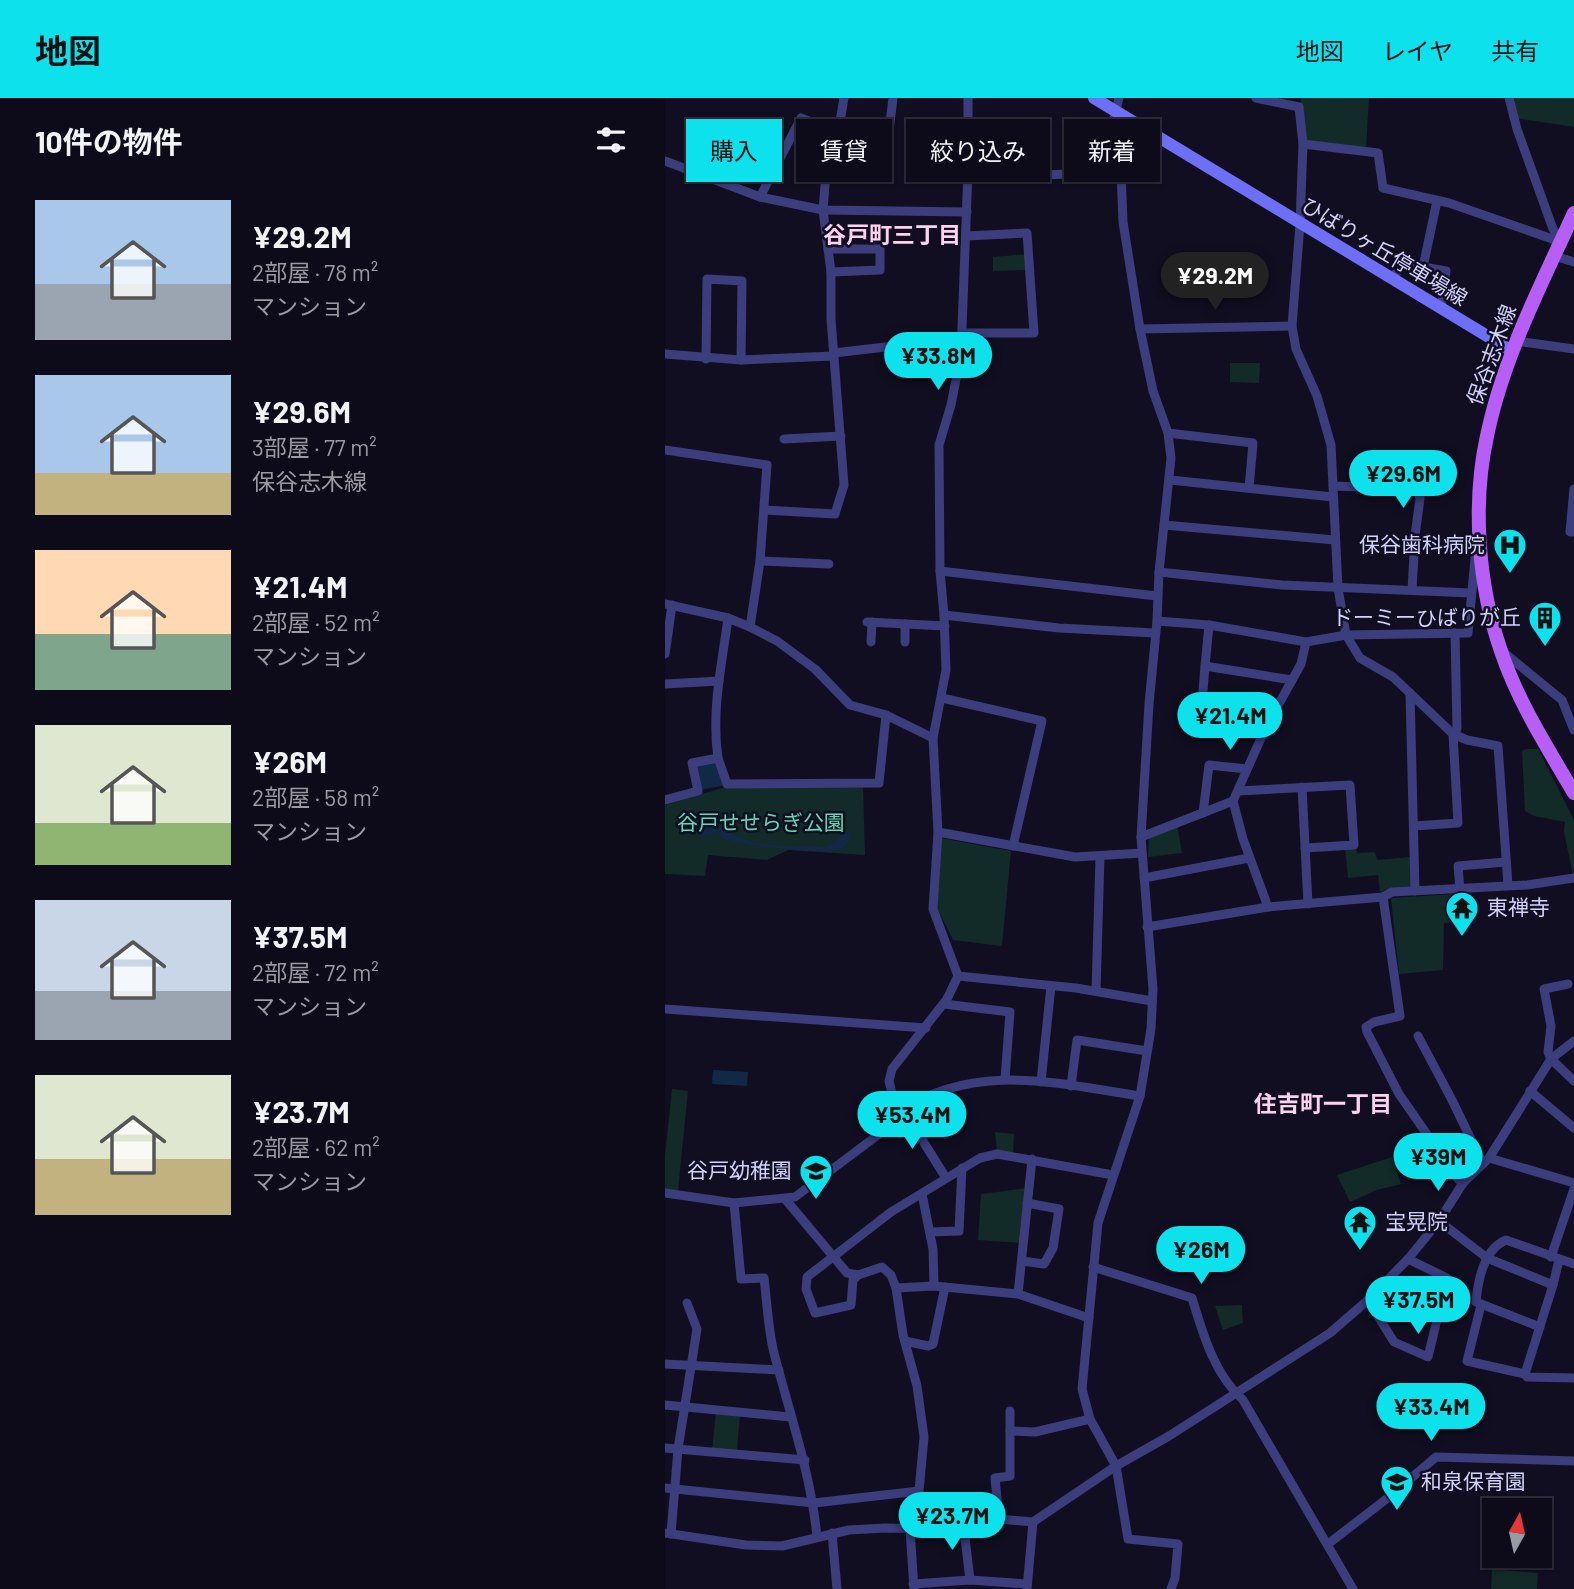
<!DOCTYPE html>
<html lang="ja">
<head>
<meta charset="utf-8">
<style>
  :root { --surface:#0d0a19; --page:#1b1826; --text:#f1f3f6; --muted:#9a9aa2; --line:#2d2b38; --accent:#0de1ec }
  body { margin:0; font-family:Barlow,"Noto Sans JP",sans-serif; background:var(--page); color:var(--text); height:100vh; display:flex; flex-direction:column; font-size:26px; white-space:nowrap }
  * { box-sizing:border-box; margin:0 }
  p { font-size:23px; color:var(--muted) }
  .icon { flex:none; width:38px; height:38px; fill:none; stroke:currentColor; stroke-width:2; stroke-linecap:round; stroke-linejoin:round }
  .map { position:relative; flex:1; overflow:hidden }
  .side { display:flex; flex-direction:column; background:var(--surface); width:665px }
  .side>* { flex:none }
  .hud { position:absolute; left:21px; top:21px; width:665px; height:63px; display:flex; gap:14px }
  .needle { width:46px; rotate:8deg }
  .tools { position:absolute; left:817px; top:1400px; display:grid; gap:14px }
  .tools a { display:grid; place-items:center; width:70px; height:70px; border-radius:0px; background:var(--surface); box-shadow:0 2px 5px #0004,0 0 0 2px var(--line); font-size:35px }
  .price { position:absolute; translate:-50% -60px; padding:0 16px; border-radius:24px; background:var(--accent); color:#111; font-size:23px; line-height:46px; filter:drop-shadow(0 2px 4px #0008) }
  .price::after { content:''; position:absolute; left:50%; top:42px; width:21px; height:16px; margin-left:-10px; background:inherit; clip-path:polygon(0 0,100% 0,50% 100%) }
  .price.on { background:#222; color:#fff }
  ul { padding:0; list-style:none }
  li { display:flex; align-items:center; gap:21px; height:175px; padding:0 35px }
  li span { display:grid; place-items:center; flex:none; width:196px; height:140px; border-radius:0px; color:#555 }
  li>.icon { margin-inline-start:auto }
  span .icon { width:84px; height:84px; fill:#fffc; stroke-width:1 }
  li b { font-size:30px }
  h2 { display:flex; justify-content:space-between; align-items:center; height:84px; padding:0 35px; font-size:30px }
  .chip { padding:0 24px; border-radius:0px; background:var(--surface); box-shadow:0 2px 5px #0004,0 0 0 2px var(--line); font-size:24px; line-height:63px }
  .chip.on { background:var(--accent); color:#111 }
  header { display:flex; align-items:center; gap:42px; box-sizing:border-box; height:98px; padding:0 35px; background:var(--accent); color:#111 }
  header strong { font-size:33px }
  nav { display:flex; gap:38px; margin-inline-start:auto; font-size:24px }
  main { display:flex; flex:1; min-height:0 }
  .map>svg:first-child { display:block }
</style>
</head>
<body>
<header>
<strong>地図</strong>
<nav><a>地図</a><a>レイヤ</a><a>共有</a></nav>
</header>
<main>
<section class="side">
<h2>10件の物件<svg class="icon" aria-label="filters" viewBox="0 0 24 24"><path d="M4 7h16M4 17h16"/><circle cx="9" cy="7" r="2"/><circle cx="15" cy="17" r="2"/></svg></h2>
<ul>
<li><span style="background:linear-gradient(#a9c7e8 60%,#9aa5b1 0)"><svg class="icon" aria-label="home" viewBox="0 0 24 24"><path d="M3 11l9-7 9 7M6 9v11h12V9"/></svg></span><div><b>¥29.2M</b><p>2部屋 · 78 m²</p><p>マンション</p></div></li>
<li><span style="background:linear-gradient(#a9c7e8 70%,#c2b280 0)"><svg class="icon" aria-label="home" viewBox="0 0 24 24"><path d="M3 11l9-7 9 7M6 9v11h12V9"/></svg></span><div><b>¥29.6M</b><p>3部屋 · 77 m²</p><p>保谷志木線</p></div></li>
<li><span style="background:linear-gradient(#ffd9b3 60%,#7fa58c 0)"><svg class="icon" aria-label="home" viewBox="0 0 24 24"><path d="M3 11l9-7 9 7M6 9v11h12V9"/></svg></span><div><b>¥21.4M</b><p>2部屋 · 52 m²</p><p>マンション</p></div></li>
<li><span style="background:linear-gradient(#dfe7d0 70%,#8fb573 0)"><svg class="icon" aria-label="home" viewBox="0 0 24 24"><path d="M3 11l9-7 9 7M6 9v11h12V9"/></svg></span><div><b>¥26M</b><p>2部屋 · 58 m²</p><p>マンション</p></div></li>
<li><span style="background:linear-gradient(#c9d6e8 65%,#9aa5b1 0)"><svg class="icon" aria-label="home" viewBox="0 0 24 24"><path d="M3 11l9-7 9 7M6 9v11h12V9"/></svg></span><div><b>¥37.5M</b><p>2部屋 · 72 m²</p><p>マンション</p></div></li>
<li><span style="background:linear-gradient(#dfe7d0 60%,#c2b280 0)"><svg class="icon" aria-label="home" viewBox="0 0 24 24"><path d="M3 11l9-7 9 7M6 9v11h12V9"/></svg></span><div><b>¥23.7M</b><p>2部屋 · 62 m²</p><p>マンション</p></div></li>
</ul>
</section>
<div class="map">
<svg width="909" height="1491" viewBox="0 0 909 1491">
  <rect width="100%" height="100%" fill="#110e21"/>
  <!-- green -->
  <g fill="#122a28">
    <polygon points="636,0 704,0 701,51 636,43"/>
    <polygon points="845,0 909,0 909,29 850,20"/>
    <polygon points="362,156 363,172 328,173 328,159"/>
    <polygon points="565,265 595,265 594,285 565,284"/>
    <polygon points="861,651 873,651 909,722 909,782 899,734 900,724 869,718 860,713 857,653"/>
    <polygon points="198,688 200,757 123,752 102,762 43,757 40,778 0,776 0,707 60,689"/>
    <polygon points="512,728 517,755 483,759 484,738"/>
    <polygon points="276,740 346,753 337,848 288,842 272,810"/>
    <polygon points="690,748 692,755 710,754 712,762 746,759 747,787 744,790 724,791 715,794 713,777 683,780 680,749"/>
    <polygon points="804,795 804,824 779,825 778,872 734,876 726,800"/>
    <polygon points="7,991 23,993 13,1093 0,1092 0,1058"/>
    <polygon points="330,1034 349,1036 348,1056 332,1054"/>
    <polygon points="727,1059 736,1086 712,1092 685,1104 672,1077"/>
    <polygon points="362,1090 356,1145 313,1142 316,1096"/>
    <polygon points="577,1207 578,1225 558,1232 550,1208"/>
    <polygon points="51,1314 75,1316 72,1354 47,1352"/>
    <polygon points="827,1471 873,1475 872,1491 826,1491"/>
  </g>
  <!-- water -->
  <g fill="#112947">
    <polygon points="52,662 61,687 35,692 29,667"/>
    <path d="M42,729H49L56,732L60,730C87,752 128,748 161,749L170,744L178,735H184L185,740C183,743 181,747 178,749C160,760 79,746 57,741L56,736L50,734L46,737L37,738L35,734Z"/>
    <polygon points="48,972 83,974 82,988 47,986"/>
  </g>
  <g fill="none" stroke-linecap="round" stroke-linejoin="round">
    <!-- minor -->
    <g stroke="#3c3d7d" stroke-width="9">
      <polyline points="454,0 449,20 456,73 458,124 475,231 488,293 503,335 506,360 494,474 492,523 484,606 476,739 488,891 486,931 475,998 433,1125 417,1291 425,1321 451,1368 463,1441 513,1446 510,1480 506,1491"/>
      <polyline points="591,0 634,9 638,46 635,126 627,228 631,251 652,298 666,347 673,490 681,537 695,560 728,579 788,636 793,725 749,728"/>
      <polyline points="844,0 852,31 888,131 896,144"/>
      <polyline points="638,46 713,55 718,90 784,105 896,144"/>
      <polyline points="0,63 95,99 158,112 302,114"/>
      <polyline points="303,72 379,67 381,77 456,73"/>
      <polyline points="95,99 136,20 173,35 223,41 228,0"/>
      <polyline points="163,151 215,151 215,172 166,174"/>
      <polyline points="889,158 909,164"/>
      <polyline points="758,169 781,173 776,211"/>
      <polyline points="726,180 741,165 758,169 772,103"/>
      <polyline points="475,231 627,228"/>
      <polyline points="297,235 369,235 362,135 301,138"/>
      <polyline points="851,243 909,251"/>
      <polyline points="169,255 272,243 297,244"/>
      <polyline points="0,256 76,262 169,258"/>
      <polyline points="41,261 42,181 77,183 76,262"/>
      <polyline points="503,335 588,345 584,390"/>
      <polyline points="119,341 176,338"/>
      <polyline points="0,352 102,367 95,463 85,529"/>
      <polyline points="505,382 668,399"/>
      <polyline points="668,388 752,391 755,400 750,438 747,492"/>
      <polyline points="909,391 905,434 909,434"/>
      <polyline points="99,412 170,416 179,387 166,221 166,174 158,112 161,75 173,35 179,0"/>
      <polyline points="499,427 670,442"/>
      <polyline points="95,463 164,466"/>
      <polyline points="275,473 492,498"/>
      <polyline points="494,474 617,487 806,495"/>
      <polyline points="0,506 63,520 85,529 112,543 150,571 185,607 221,617 268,640"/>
      <polyline points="279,517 394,530 490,535"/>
      <polyline points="492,523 544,527 641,544 681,537 803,535 811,451"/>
      <polyline points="202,524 280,528"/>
      <polyline points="544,527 540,568 627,582"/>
      <polyline points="790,535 792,631 788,636 802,642 833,648 843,787"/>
      <polyline points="206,544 207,524"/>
      <polyline points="240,544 240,526"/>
      <polyline points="837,553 897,602 909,632"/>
      <polyline points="0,556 7,507"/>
      <polyline points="540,568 536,618 601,629"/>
      <polyline points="0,586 54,583"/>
      <polyline points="745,595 750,793"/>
      <polyline points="277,600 377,623 348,748"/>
      <polyline points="53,660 62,686 214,685 221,617"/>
      <polyline points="637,689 643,806"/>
      <polyline points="573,693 685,687 689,747 640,750"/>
      <path d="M0,702L33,693L27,665L53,660C46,613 57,566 63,520"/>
      <polyline points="568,703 578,741 603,809"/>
      <polyline points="538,715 544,667 582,671"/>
      <polyline points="273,734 410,759 477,755"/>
      <polyline points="476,739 568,703 601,629 636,566 641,544"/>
      <polyline points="479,780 584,760"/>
      <polyline points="795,792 793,768 841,764"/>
      <polyline points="718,799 735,918 709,924 701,929 702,934 734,996 793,1081 798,1085"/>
      <polyline points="482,829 603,809 718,799 727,794 862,787 909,780"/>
      <polyline points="293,878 411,890 487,903"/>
      <polyline points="903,886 879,891 886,928 883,954 886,961 909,983"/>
      <polyline points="431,893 435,759"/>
      <polyline points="279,906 345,914 340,981"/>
      <polyline points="0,911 261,930"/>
      <polyline points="753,938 787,1002 818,1066"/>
      <polyline points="376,984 386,888"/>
      <polyline points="406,988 412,942 482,953"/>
      <polyline points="865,993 909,1030"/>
      <polyline points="238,1011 281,1080"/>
      <polyline points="232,1015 224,983 227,971 282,901 293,878 268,811 273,734 268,640 281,572 279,517 275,473 274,347 286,307 296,256 303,72 303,0"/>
      <path d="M232,1015C309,963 390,985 475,998"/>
      <polyline points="824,1060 909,1085"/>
      <polyline points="0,1095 69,1105 130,1099 225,1028 232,1015"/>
      <polyline points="257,1096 268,1151 269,1188"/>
      <polyline points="121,1102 182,1175 193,1177 217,1169 226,1177 231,1190 238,1237 252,1288 259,1339 254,1393 255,1431"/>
      <path d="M69,1105L76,1181L99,1180C102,1204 103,1231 109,1255C125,1317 146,1376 152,1439"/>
      <polyline points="774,1123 822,1160 888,1187 894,1162"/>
      <polyline points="265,1134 294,1133 297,1070"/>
      <polyline points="886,1159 909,1091"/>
      <polyline points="357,1163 379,1166 388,1150 394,1111 362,1105"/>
      <path d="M428,1169L527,1200C538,1236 549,1276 578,1302L688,1491"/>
      <polyline points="193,1177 188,1182 186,1207 150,1215 141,1191 142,1179 226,1114 315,1060 332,1056 448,1077"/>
      <polyline points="888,1187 860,1276 862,1279 909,1280"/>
      <polyline points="231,1190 269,1188 353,1196 424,1220"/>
      <polyline points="353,1196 367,1061"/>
      <polyline points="703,1202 729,1244 763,1259 782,1180 743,1161"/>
      <polyline points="816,1207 802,1263 860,1276"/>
      <path d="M875,1229L811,1204C813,1182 819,1151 841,1142L909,1166"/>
      <polyline points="240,1243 263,1248 268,1246 280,1189"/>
      <polyline points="0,1266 114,1272"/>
      <polyline points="0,1307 125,1319"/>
      <polyline points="345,1333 370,1334 425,1321"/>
      <polyline points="0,1350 140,1362"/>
      <polyline points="0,1390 149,1405 254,1393"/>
      <polyline points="334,1421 330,1380 345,1378 345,1313"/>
      <polyline points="298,1423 305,1482"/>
      <polyline points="245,1431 249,1491"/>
      <polyline points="0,1435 81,1447 117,1448 184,1432 220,1430 268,1431 298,1423 322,1420 368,1424 451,1368 504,1338 665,1235 703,1202 743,1161 774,1123 798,1085 824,1060 886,961 909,943"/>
      <polyline points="167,1435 172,1491"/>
      <polyline points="6,1436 13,1351 32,1231 22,1205"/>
      <polyline points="663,1446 724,1399 771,1359 909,1363"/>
      <polyline points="248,1486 305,1482 362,1486"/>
      <polyline points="362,1491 368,1424"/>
    </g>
    <!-- secondary -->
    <polyline stroke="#6d70f7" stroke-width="12" points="429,0 847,253"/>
    <!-- primary -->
    <path stroke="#b65ef6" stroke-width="14" d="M909,115C876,187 838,260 822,338C807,406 813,487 836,553C853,604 882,649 909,695"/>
  </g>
  <!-- icons -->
  <defs>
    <symbol id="hospital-pin" viewBox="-11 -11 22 30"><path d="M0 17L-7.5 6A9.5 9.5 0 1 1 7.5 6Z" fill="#0de1ec" stroke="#110e21"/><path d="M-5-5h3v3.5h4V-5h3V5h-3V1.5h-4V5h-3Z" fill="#111"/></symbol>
    <symbol id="building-pin" viewBox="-11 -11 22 30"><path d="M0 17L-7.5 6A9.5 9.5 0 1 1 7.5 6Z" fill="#0de1ec" stroke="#110e21"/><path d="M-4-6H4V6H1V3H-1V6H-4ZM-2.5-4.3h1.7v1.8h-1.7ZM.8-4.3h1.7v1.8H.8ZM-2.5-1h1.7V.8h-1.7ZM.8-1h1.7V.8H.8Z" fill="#111"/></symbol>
    <symbol id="temple-pin" viewBox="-11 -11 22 30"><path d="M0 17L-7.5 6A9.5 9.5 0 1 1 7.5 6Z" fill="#0de1ec" stroke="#110e21"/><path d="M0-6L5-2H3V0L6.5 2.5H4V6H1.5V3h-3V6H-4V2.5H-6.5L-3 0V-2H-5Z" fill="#111"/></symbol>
    <symbol id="school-pin" viewBox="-11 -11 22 30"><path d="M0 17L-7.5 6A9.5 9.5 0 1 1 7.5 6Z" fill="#0de1ec" stroke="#110e21"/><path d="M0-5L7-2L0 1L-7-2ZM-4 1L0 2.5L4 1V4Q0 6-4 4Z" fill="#111"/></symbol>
  </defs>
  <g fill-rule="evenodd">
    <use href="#hospital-pin" x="826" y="428" width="38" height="52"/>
    <use href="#building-pin" x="861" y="501" width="38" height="52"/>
    <use href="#temple-pin" x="778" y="791" width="38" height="52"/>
    <use href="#school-pin" x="132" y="1054" width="38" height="52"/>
    <use href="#temple-pin" x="676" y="1105" width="38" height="52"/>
    <use href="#school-pin" x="713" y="1365" width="38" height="52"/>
  </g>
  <g text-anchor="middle" stroke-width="5" stroke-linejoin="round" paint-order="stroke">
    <!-- street labels -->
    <g font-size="21" fill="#d3d1fc" stroke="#110e21">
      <text transform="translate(719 154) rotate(31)" y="7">ひばりヶ丘停車場線</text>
      <text transform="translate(827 257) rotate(-70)" y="7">保谷志木線</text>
    </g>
    <!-- poi labels -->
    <g font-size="21" fill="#d3d1fc" stroke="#110e21" text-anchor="end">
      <text x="820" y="454">保谷歯科病院</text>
      <text x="856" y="527">ドーミーひばりが丘</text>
      <text x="822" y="817" text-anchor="start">東禅寺</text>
      <text x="127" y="1080">谷戸幼稚園</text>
      <text x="720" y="1131" text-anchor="start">宝晃院</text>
      <text x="756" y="1391" text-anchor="start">和泉保育園</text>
    </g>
    <!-- park labels -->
    <g font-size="21" fill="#61d8b4" stroke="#110e21">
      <text x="96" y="732">谷戸せせらぎ公園</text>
    </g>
    <!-- neighbourhood labels -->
    <g font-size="23" font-weight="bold" fill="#fdd2ef" stroke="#110e21">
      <text x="227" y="145">谷戸町三丁目</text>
      <text x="658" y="1014">住吉町一丁目</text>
    </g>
  </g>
</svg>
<div class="tools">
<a><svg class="needle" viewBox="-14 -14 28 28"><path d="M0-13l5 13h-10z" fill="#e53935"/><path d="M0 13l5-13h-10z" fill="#9a9aa2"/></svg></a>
</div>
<b class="price on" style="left:550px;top:214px">¥29.2M</b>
<b class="price" style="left:273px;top:294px">¥33.8M</b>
<b class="price" style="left:738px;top:412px">¥29.6M</b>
<b class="price" style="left:565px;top:654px">¥21.4M</b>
<b class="price" style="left:247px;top:1053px">¥53.4M</b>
<b class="price" style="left:773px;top:1095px">¥39M</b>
<b class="price" style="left:536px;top:1188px">¥26M</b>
<b class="price" style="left:753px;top:1238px">¥37.5M</b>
<b class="price" style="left:766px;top:1345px">¥33.4M</b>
<b class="price" style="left:287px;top:1454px">¥23.7M</b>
<div class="hud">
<a class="chip on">購入</a>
<a class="chip">賃貸</a>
<a class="chip">絞り込み</a>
<a class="chip">新着</a>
</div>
</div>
</main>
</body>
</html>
